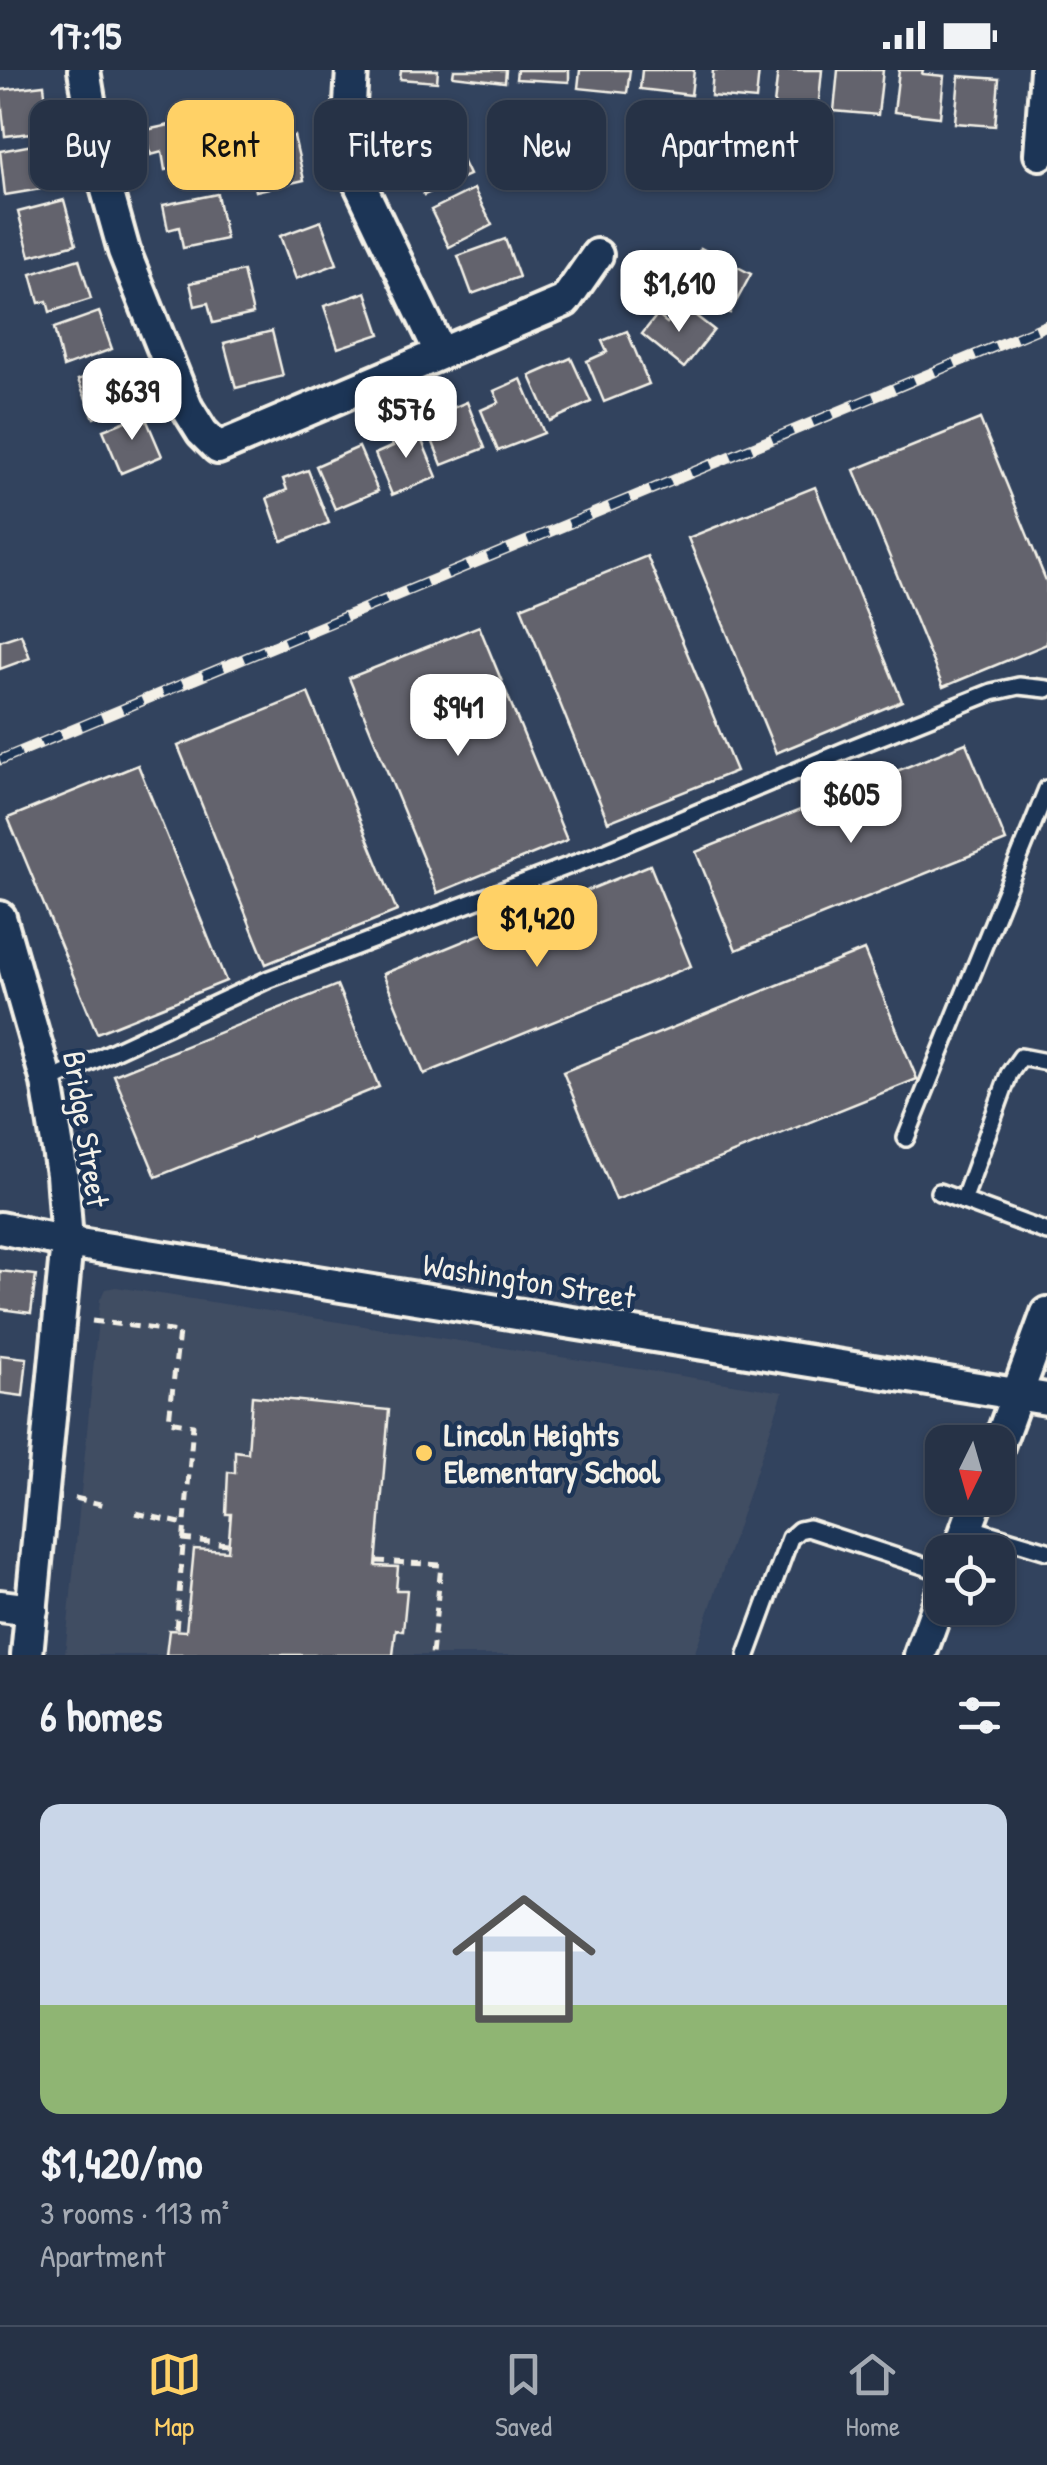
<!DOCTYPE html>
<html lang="en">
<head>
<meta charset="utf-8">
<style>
  :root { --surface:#263246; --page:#2e3a4d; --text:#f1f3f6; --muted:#a4aab3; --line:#424d5f; --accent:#ffd166 }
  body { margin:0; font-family:"Patrick Hand",sans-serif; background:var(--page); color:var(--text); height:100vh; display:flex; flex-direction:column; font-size:38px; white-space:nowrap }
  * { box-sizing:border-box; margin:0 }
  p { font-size:32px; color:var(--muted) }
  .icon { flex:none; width:55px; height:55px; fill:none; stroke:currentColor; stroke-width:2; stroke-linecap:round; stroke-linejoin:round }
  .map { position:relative; height:1585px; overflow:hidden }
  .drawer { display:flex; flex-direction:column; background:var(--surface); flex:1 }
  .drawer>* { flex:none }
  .hud { position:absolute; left:30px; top:30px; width:988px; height:90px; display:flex; gap:20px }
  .needle { width:65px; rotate:185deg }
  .fabs { position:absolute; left:925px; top:1355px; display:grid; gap:20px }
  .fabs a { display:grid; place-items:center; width:90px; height:90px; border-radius:20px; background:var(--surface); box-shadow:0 2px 8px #0004,0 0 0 2px var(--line); font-size:50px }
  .price { position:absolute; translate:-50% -85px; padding:0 22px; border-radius:20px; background:#fff; color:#222; font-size:32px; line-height:65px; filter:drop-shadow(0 2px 5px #0008) }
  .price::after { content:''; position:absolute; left:50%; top:60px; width:30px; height:22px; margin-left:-15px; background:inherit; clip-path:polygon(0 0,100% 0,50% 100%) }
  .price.on { background:var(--accent); color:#111 }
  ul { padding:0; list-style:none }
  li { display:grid; align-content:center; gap:20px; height:530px; padding:0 40px }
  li+li { border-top:2px solid var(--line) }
  li span { display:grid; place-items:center; height:310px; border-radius:20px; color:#555 }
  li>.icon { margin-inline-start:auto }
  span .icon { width:180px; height:180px; fill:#fffc; stroke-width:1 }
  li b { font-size:42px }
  h2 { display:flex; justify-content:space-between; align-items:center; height:120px; padding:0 40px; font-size:42px }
  .pill { padding:0 35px; border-radius:20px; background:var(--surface); box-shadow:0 2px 8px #0004,0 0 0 2px var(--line); font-size:35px; line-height:90px }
  .pill.on { background:var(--accent); color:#111 }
  .status { display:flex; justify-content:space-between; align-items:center; height:70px; padding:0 50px; background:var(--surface); direction:ltr }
  .status svg { height:28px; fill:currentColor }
  .tabs { display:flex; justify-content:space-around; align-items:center; height:140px; border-top:2px solid var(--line); background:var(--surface); font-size:28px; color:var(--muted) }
  .tabs a { display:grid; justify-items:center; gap:5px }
  .tabs .on { color:var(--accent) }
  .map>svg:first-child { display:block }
</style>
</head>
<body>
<div class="status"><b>17:15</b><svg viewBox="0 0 49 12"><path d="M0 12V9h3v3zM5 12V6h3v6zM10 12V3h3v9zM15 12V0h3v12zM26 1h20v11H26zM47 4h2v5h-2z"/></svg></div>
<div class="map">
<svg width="1047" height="1585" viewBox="0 0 1047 1585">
  <rect width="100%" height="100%" fill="#32435e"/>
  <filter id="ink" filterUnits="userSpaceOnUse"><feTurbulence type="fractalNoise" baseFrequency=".01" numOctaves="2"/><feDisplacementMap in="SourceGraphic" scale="20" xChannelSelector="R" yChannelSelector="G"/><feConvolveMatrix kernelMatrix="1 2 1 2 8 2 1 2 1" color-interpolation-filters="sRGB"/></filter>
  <g filter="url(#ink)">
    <!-- built -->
    <polygon fill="#414d62" points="116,1217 783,1322 694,1585 65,1585 100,1230 105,1219"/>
    <!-- building -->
    <g fill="#63646d" stroke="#f4f1e8" stroke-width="2.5">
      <polygon points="401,0 438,0 437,12 400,9"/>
      <polygon points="454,0 506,0 505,12 453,6"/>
      <polygon points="517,0 569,0 569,12 516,9"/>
      <polygon points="580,0 630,0 627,23 578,18"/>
      <polygon points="642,0 694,0 691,25 640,19"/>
      <polygon points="713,0 759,0 756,30 711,26"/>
      <polygon points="778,0 822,0 818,40 774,35"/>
      <polygon points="838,0 883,0 878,45 834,41"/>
      <polygon points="899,0 923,0 922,4 944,6 940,47 894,42"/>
      <polygon points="959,6 999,9 995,56 955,53"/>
      <polygon points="44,15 49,61 5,66 0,20"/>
      <polygon points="203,48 212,91 165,100 162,82 151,85 146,60"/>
      <polygon points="294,66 304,110 256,121 245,76"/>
      <polygon points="452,69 469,105 424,125 407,89"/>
      <polygon points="49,72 53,94 43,96 47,118 5,125 0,81"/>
      <polygon points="474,119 492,155 449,177 431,140"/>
      <polygon points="217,124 226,169 183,178 179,157 168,160 163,135"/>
      <polygon points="64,130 76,174 30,186 18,142"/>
      <polygon points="321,151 337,194 296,209 280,166"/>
      <polygon points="505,169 519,207 472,224 458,186"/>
      <polygon points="701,178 751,204 730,243 689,222 698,204 689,199"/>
      <polygon points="79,189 91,229 50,242 47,231 39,233 31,204"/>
      <polygon points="243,201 253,244 213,253 208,233 195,236 190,213"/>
      <polygon points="366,222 380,264 338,278 324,236"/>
      <polygon points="682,235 714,260 684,298 642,264 657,245 667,253"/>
      <polygon points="99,242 112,279 63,297 54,258"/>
      <polygon points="272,261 283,306 236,318 224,273"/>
      <polygon points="627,261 649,314 604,332 587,291 607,282 602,271"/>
      <polygon points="571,288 591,332 550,351 530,306"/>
      <polygon points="121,293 136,331 94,348 78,310"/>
      <polygon points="521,309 544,363 498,381 481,340 499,332 494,321"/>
      <polygon points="467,332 485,378 442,395 424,350"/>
      <polygon points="144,344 162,386 121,403 103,360"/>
      <polygon points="980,349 1047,513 1047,574 943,617 854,400"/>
      <polygon points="415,354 437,407 392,425 375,384 393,376 388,364"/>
      <polygon points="359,377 378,421 335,439 316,396"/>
      <polygon points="308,400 329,453 282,471 267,428 287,420 283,409"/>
      <polygon points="815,417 902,631 776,683 688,468"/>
      <polygon points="647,486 736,701 608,752 521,537"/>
      <polygon points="479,556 567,770 437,823 349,608"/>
      <polygon points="21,564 30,588 0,599 0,571"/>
      <polygon points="308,623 397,841 266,894 178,676"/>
      <polygon points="966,673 1006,771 736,880 696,782"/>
      <polygon points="138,695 226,911 97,963 8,748"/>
      <polygon points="650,795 691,896 424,1004 383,904"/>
      <polygon points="864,880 917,1009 616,1130 563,1002"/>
      <polygon points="337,915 379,1017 156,1107 114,1005"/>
      <polygon points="0,1201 36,1205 31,1243 0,1239"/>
      <polygon points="0,1285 27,1288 23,1326 0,1323"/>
      <polygon points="252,1326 389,1340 376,1496 398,1497 396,1520 407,1520 403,1561 396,1560 393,1585 166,1585 169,1560 186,1561 194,1479 228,1481 231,1444 226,1444 228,1402 235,1403 235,1381 248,1383"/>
    </g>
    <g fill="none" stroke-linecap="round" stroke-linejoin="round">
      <defs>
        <g id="service">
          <polyline points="47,1012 269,909 597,785 844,681 992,622 1019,616 1047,619"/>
          <polyline points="906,1068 1047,719"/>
          <polyline points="939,1122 1047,1162"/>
          <polyline points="963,1131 1009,1004 1021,987 1047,992"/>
          <polyline points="968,1457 1047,1481"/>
          <polyline points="747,1585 790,1468 799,1460 808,1458 942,1502"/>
        </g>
        <g id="minor">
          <polyline points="84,0 100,95 124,181 187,338 202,362 218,378 565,231 597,185"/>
          <polyline points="352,0 348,66 351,96 440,282"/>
          <polyline points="1040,84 1046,0"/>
          <polyline points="0,847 47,1012 62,1104 67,1172 27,1585"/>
          <polyline points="0,1158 67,1172 1047,1329"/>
          <polyline points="998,1376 1047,1243"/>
          <polyline points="958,1482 978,1428"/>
          <polyline points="0,1536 32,1540"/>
          <polyline points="920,1585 942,1524"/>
        </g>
      </defs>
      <!-- service casing -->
      <use href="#service" stroke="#f4f1e8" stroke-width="22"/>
      <!-- minor casing -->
      <use href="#minor" stroke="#f4f1e8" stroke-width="38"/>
      <!-- path -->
      <g stroke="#f4f1e8" stroke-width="5" stroke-dasharray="10 8" stroke-linecap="butt">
        <polyline points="92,1251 179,1262 169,1351 193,1355 176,1560"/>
        <polyline points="75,1428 109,1436"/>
        <polyline points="136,1443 184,1454"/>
        <polyline points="182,1469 228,1474"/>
        <polyline points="376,1491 441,1495 432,1585"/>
      </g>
      <!-- service -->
      <use href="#service" stroke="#1d3557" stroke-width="15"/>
      <!-- minor -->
      <use href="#minor" stroke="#1d3557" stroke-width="30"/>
      <defs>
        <polyline id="rail" points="0,690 1047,255"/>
      </defs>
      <!-- rail casing -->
      <use href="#rail" stroke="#f4f1e8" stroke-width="11"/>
      <!-- rail -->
      <use href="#rail" stroke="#1d3557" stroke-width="8" stroke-dasharray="22" stroke-linecap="butt"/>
    </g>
  </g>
  <!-- markers -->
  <circle fill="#ffd166" stroke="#1d3557" stroke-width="4" cx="424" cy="1383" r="10"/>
  <g text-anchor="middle" stroke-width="9" stroke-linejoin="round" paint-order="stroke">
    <!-- street labels -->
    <g font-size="32" fill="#f4f1e8" stroke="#1d3557">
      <text transform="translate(86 1059) rotate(81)" y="11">Bridge Street</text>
      <text transform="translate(529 1211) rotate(9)" y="11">Washington Street</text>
    </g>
    <!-- poi labels -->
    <g font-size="32" font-weight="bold" fill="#f4f1e8" stroke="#1d3557" text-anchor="start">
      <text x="444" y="1376">Lincoln Heights<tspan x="444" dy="37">Elementary School</tspan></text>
    </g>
  </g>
</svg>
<div class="fabs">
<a><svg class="needle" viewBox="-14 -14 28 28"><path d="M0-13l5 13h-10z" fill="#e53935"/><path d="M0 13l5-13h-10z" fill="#a4aab3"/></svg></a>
<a><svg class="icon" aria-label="locate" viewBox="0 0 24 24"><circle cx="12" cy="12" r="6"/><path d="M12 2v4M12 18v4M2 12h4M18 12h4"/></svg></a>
</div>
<b class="price" style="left:679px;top:265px">$1,610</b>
<b class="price" style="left:132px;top:373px">$639</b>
<b class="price" style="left:406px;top:391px">$576</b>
<b class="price" style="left:458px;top:689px">$941</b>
<b class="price" style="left:851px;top:776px">$605</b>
<b class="price on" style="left:537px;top:900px">$1,420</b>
<div class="hud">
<a class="pill">Buy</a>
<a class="pill on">Rent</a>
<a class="pill">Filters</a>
<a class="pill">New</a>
<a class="pill">Apartment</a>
</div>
</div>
<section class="drawer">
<h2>6 homes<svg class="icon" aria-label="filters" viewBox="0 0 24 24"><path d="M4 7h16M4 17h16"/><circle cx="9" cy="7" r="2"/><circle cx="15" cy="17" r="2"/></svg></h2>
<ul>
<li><span style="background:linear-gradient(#c9d6e8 65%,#8fb573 0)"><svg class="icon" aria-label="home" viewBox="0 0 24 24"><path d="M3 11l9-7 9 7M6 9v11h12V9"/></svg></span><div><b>$1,420/mo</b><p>3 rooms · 113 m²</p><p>Apartment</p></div></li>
</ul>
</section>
<nav class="tabs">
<a class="on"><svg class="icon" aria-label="map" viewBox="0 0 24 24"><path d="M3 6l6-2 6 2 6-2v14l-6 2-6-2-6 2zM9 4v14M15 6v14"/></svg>Map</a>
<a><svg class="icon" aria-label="saved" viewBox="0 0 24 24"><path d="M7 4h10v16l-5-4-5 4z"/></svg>Saved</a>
<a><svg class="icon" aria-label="home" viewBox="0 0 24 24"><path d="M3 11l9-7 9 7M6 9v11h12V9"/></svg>Home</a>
</nav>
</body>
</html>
